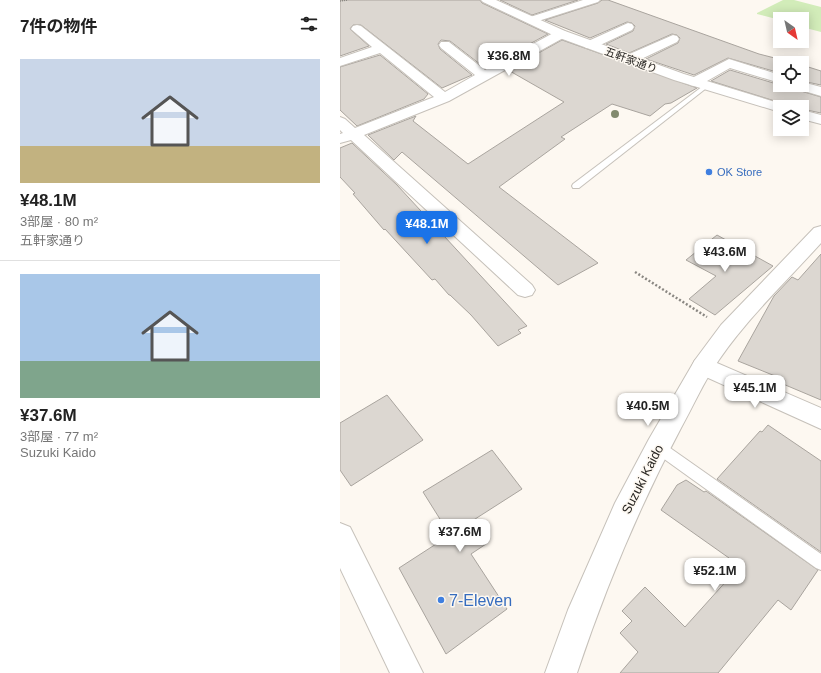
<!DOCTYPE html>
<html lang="ja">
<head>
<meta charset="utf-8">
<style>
  :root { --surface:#fff; --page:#f2f2f2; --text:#222; --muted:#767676; --line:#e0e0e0; --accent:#1a73e8 }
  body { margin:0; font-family:Arial,"Noto Sans JP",sans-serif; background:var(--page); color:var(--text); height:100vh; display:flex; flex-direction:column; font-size:15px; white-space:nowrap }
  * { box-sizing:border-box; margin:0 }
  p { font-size:13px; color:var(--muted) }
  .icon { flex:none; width:22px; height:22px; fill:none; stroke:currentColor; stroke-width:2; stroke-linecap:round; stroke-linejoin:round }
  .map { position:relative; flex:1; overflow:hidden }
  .drawer { display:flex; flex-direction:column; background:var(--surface); width:340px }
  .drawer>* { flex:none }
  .needle { width:26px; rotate:146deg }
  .tools { position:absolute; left:433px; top:12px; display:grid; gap:8px }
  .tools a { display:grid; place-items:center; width:36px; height:36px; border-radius:0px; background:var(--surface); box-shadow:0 2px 10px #0003; font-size:20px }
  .price { position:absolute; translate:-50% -34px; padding:0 9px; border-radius:8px; background:#fff; color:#222; font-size:13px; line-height:26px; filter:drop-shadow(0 1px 2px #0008) }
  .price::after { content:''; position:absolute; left:50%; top:24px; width:12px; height:9px; margin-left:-6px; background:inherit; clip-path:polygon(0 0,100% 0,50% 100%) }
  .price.active { background:var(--accent); color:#fff }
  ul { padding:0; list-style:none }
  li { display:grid; align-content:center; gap:8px; height:212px; padding:0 20px }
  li+li { border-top:1px solid var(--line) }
  li span { display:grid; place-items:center; height:124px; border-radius:0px; color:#555 }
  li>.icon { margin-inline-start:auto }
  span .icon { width:72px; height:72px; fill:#fffc; stroke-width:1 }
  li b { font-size:17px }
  h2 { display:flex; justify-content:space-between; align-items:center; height:48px; padding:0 20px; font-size:17px }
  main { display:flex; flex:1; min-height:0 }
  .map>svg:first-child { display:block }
</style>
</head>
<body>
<main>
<section class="drawer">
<h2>7件の物件<svg class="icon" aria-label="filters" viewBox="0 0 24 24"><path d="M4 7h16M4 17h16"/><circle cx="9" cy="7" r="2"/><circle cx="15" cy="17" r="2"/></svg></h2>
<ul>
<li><span style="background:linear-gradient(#c9d6e8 70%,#c2b280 0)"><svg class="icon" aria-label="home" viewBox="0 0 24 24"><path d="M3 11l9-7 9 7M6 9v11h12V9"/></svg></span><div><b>¥48.1M</b><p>3部屋 · 80 m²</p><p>五軒家通り</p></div></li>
<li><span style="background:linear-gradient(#a9c7e8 70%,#7fa58c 0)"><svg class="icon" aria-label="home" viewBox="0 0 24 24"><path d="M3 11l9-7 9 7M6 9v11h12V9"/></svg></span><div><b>¥37.6M</b><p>3部屋 · 77 m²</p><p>Suzuki Kaido</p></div></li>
</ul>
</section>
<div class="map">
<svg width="481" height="673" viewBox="0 0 481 673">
  <rect width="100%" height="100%" fill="#fdf8f1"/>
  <!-- green -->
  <polygon fill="#d2ecb9" points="443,0 454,0 481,7 481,32 462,27 462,19 440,19 440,20 417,14 417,13"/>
  <!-- building -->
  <g fill="#dcd7d1" stroke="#a9a49e">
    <polygon points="0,0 140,0 142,3 208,34 145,68 110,41 101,40 98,44 100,49 132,75 102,88 21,25 13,25 10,29 29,46 0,56"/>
    <polygon points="160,0 238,0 192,15"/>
    <polygon points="262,0 268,0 419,54 454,63 440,63 440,73 388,58 354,75 306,59 338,43 340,38 337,35 332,34 289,53 266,44 293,31 295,26 292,23 287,22 250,38 205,20 258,3"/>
    <polygon points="222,40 357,88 331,103 325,104 310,116 272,104 221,137 225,139 159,187 258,263 218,285 62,152 54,160 28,135 76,116 73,121 128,164 224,102 168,70"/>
    <polygon points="40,55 88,94 84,99 17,126 0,110 0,67"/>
    <polygon points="462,65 481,71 481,85 462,81"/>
    <polygon points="390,70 440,85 451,85 454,89 481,97 481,113 462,109 462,107 454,107 371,81"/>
    <polygon points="12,143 57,185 187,326 178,330 181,333 158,346 131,315 110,295 109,295 95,279 92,280 45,229 44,230 13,194 15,193 0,177 0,148"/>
    <polygon points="377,235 433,266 375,315 349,299 376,276 346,260"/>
    <polygon points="481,254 481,400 443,384 445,380 398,361 434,296 452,277 458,280"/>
    <polygon points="47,395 83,440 11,486 0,470 0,423"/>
    <polygon points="428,425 481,461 481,552 377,479 420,431 422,432"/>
    <polygon points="152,450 182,489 132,521 146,544 131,554 167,609 106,654 59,568 110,535 83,492"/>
    <polygon points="346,480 364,492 366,491 478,570 451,610 438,600 378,673 280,673 298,652 280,633 292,621 282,611 305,587 345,627 398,568 387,560 389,558 321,510 337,485"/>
  </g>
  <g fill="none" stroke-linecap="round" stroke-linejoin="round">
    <defs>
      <g id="service">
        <polygon points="367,83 370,85 369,86 239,188 233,188 232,186 233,184"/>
        <polygon points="318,441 323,443 481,554 481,570 476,568 313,451 312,447 313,443"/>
      </g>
      <g id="minor">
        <polygon points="243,0 260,0 258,2 195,22 187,22 185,20 187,18"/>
        <polygon points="288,23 292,24 294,27 292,30 254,48 246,48 244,45 246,42"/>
        <polygon points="17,25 21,26 105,92 135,75 101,48 99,45 101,42 109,42 145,70 217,31 225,31 227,34 225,37 109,101 24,135 192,285 195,290 192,295 185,297 178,295 11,140 0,143 0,134 3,133 0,130 0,117 5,119 15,128 94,97 40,53 0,66 0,58 32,47 11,29 13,26"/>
        <polygon points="333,35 337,36 339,39 337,42 295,62 285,62 283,59 285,56"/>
        <polygon points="389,59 440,75 440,83 390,68 360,85 355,86 350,85 348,82 350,79"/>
        <polygon points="462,82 481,87 481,96 454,88 452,85 462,85"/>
        <polygon points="363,357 481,408 481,429 355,372 352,366 355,360"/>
        <polygon points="0,523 10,527 83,673 50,673 0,568"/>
      </g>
      <g id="tertiary">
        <polygon points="141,0 156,0 225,31 344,74 445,105 447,107 440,107 440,112 334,80 217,37 143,2"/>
        <polygon points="462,110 481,115 481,124 462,119"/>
      </g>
      <path id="secondary" d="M481,226V243C444,284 400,325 371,372C360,390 351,410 341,428C299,507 265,589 237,673H205L228,610L275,503L309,439L355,360L381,325L474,228Z"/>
    </defs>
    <!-- service casing -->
    <use href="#service" stroke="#c6c1ba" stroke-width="2"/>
    <!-- minor casing -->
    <use href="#minor" stroke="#c6c1ba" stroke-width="2"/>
    <!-- tertiary casing -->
    <use href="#tertiary" stroke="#c6c1ba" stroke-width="2"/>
    <!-- secondary casing -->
    <use href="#secondary" stroke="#c6c1ba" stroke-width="2"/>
    <!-- path-far1 -->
    <polyline stroke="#8a8782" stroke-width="1.5" stroke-dasharray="1 1" stroke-linecap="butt" points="0,1 8,0"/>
    <!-- path -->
    <polyline stroke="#8a8782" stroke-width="2.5" stroke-dasharray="2 2" stroke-linecap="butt" points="295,272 367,317"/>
    <!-- service -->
    <use href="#service" fill="#fff" fill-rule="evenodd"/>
    <!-- minor -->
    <use href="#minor" fill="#fff" fill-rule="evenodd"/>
    <!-- tertiary -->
    <use href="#tertiary" fill="#fff" fill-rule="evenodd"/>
    <!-- secondary -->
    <use href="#secondary" fill="#fff" fill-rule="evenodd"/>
  </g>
  <!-- trees -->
  <circle fill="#828a6e" cx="275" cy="114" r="4"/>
  <!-- markers -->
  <g fill="#3f7fe0" stroke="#fdf8f1" stroke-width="1.5">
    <circle cx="369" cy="172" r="4"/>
    <circle cx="101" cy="600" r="4"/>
  </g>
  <g text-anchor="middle" stroke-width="3" stroke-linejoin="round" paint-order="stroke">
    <!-- far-street labels -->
    <g font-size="11" fill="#262421" stroke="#fdf8f1">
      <text transform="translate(291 60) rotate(20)" y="4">五軒家通り</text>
    </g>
    <!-- far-shop labels -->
    <g font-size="11" fill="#366cbe" stroke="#fdf8f1" text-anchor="start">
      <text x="377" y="176">OK Store</text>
    </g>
    <!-- street labels -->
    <g font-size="13" fill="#262421" stroke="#fdf8f1">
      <text transform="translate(302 479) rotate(-63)" y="5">Suzuki Kaido</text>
    </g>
    <!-- near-shop labels -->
    <g font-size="16" fill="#366cbe" stroke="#fdf8f1" text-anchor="start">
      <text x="109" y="606">7-Eleven</text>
    </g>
  </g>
</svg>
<div class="tools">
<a><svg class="needle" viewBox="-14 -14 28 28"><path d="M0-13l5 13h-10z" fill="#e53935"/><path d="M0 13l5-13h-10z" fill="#767676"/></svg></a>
<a><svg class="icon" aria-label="locate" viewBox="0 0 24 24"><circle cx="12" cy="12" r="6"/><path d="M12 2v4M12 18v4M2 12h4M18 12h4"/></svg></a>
<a><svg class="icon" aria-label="layers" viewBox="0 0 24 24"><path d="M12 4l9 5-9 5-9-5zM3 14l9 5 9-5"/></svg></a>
</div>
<b class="price" style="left:169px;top:77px">¥36.8M</b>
<b class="price active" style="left:87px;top:245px">¥48.1M</b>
<b class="price" style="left:385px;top:273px">¥43.6M</b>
<b class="price" style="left:415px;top:409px">¥45.1M</b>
<b class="price" style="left:308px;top:427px">¥40.5M</b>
<b class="price" style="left:120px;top:553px">¥37.6M</b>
<b class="price" style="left:375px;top:592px">¥52.1M</b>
</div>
</main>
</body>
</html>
